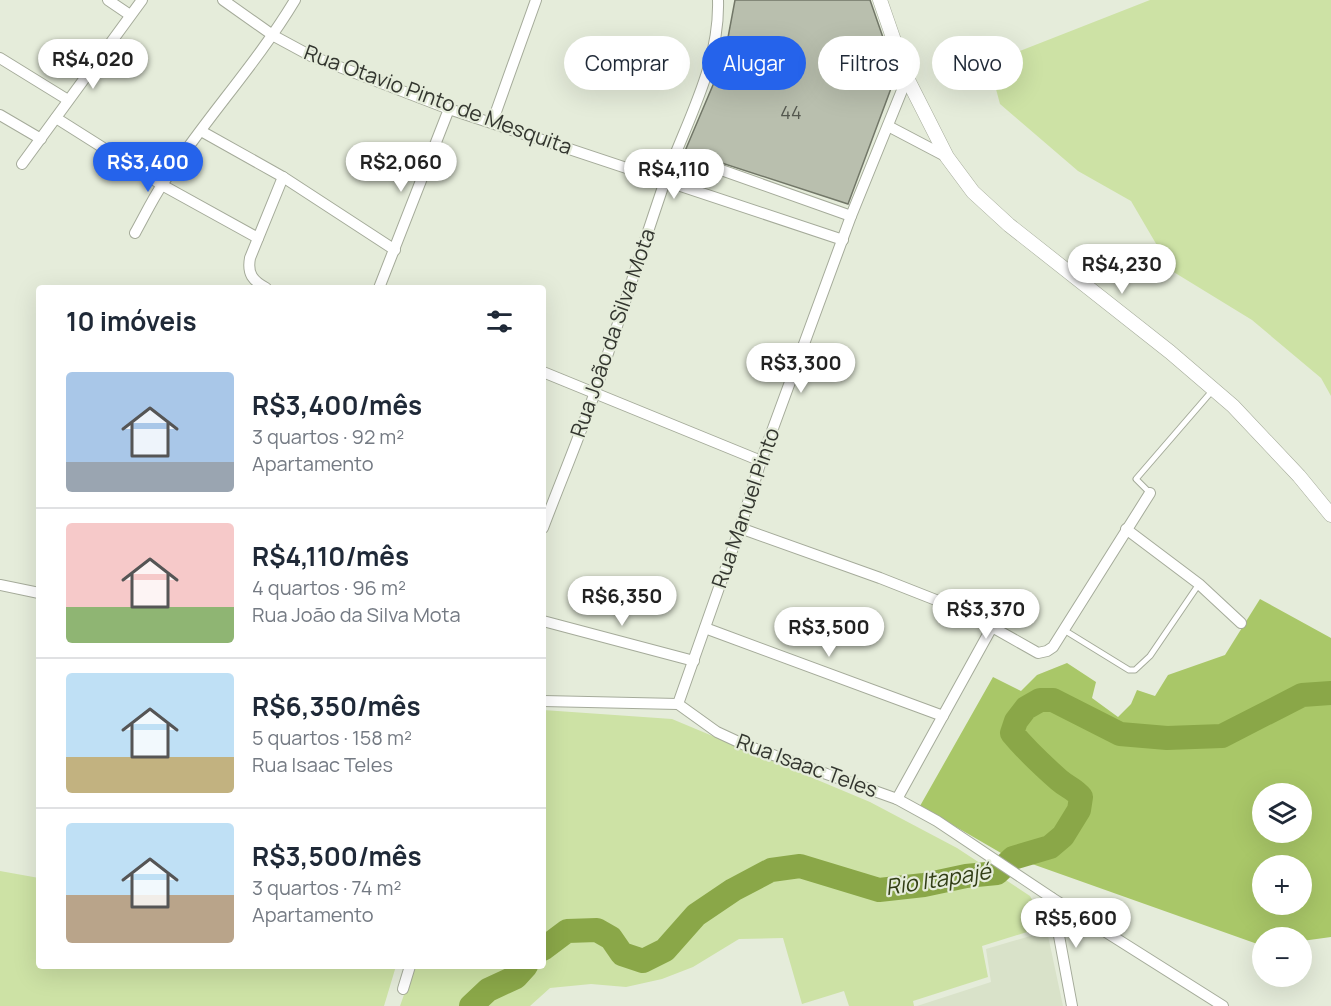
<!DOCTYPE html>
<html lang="pt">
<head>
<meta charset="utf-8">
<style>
  :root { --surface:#fff; --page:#f2f2f3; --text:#1f2937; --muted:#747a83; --line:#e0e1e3; --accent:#2563eb }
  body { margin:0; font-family:Manrope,sans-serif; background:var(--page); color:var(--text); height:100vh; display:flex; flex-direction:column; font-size:22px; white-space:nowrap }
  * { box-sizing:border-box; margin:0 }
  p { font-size:20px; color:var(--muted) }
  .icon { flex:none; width:33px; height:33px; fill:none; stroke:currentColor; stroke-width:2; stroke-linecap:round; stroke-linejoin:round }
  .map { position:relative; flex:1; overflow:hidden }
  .panel { position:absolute; left:36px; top:285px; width:510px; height:684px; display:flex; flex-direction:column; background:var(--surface); border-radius:6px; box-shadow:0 6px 24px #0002 }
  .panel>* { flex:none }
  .top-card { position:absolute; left:564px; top:36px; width:570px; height:54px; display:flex; gap:12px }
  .controls { position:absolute; left:1252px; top:783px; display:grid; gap:12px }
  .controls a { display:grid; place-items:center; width:60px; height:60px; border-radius:50%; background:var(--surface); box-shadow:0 6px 24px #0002; font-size:30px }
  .price { position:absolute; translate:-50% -51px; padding:0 14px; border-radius:21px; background:#fff; color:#222; font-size:20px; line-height:39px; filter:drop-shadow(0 2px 3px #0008) }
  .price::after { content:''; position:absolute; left:50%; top:36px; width:18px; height:14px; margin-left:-9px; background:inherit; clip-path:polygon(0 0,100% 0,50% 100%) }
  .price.on { background:var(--accent); color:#fff }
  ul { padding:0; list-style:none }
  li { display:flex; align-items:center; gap:18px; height:150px; padding:0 30px }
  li+li { border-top:2px solid var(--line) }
  li span { display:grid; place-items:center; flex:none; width:168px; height:120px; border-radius:6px; color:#555 }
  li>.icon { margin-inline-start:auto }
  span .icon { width:72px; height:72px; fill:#fffc; stroke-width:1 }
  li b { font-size:26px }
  h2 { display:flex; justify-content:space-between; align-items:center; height:72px; padding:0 30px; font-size:26px }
  .pill { padding:0 21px; border-radius:27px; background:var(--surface); box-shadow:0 6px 24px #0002; font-size:21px; line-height:54px }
  .pill.on { background:var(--accent); color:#fff }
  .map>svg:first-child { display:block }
</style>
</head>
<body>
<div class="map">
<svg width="1331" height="1006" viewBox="0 0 1331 1006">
  <rect width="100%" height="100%" fill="#e5ecda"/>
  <!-- built -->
  <polygon fill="#d9e2c9" points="1047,931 1063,1006 917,1006 991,982 986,949"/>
  <!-- green -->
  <g fill="#cde2a5">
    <polygon points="1150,0 1331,0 1331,396 1321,378 1252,320 1172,271 1131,201 1078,171 1000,104 989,63"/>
    <polygon points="543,710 672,719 870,802 957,848 1030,896 1046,926 982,946 988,977 913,1001 914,1006 849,1006 844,991 802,1004 783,938 739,939 693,967 662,979 626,987 591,984 550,988 530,1006 400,1006 414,966 543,966"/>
    <polygon points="0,871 39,878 39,966 396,966 384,1006 0,1006"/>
  </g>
  <!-- forest -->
  <path fill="#a9c768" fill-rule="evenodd" d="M1260,599L1331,638V937L1302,941V938H1263V946L1001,853L920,806L993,677L1021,691L1037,675L1067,663L1096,682L1092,698L1118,717L1131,704L1137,690L1155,696L1168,675L1225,655ZM1263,794H1302V832H1263ZM1263,866H1302V904H1263Z"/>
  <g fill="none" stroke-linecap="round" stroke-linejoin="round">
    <!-- river -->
    <g stroke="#8aa748" stroke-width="24">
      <path d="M543,949L567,931L597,930L611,938L622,954L643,961L665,950L696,915L733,890L771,870L800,866L879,890L924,885L966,876L997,873L1013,858L1050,847L1063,836L1079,810L1081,797C1075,789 1067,787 1059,780C1042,765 1026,750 1012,733L1016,721L1026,708L1040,700H1053L1120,734L1167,738L1222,736L1302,695L1331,693"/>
      <polyline points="471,1006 488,990 516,977 526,966"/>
    </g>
  </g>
  <!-- building -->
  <polygon fill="#b9bfae" stroke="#727768" stroke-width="1.5" points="735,0 870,0 896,75 848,204 685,151 724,59"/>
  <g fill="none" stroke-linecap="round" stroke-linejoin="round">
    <defs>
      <g id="service">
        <polyline points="1150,493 1136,479 1212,391"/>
        <polyline points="1064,630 1129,670 1135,670 1150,656 1199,584"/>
      </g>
      <g id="minor">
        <polyline points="108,0 130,15"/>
        <polyline points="223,0 274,36 311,56 449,109 843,240"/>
        <polyline points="0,58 68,100"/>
        <polyline points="0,115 41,139"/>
        <polyline points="56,118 162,185 258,238"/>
        <polyline points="492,123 536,0"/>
        <polyline points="888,126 947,157"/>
        <polyline points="201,131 283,177 395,250"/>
        <polyline points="676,154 851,216"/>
        <polyline points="22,164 142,0"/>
        <path d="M135,233C144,217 152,200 162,185C203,121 256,65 295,0"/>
        <path d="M266,288C253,281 247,274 250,258L283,177"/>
        <polyline points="379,288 449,109"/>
        <polyline points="543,372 761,461"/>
        <path d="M543,528C560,483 579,438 595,392C619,322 641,251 665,181C686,122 720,65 718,0"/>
        <polyline points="740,528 880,578 941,602 992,627 1038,653 1047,651 1053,647 1150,493"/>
        <polyline points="1126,529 1199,584 1241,623"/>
        <polyline points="0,585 39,593"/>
        <polyline points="543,621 694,661"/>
        <polyline points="705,628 943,716"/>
        <polyline points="543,701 678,704 717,732 745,745 897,799 937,821 1052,898 1223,1006"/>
        <polyline points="678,704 740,528 761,461 851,216 907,78"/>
        <polyline points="897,799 992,627"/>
        <polyline points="1052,898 1072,1006"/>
        <polyline points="403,989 410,966"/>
      </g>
      <polyline id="tertiary" points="880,0 907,78 947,157 973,192 1009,225 1170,352 1233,406 1299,476 1331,515"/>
    </defs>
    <!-- service casing -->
    <use href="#service" stroke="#a5ab9a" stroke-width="7"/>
    <!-- minor casing -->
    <use href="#minor" stroke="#a5ab9a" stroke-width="12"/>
    <!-- tertiary casing -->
    <use href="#tertiary" stroke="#a5ab9a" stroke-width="15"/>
    <!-- service -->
    <use href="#service" stroke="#fff" stroke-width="5"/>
    <!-- minor -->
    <use href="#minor" stroke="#fff" stroke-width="10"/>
    <!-- tertiary -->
    <use href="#tertiary" stroke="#fff" stroke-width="14"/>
  </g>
  <g text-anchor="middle" stroke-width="4.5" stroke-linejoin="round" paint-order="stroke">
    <!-- number labels -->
    <g font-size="18" fill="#54584f">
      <text x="791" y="119">44</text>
    </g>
    <!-- street labels -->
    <g font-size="21" fill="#33362f" stroke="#e5ecda">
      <text transform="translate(438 100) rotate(20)" y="7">Rua Otavio Pinto de Mesquita</text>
      <text transform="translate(613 333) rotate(-71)" y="7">Rua João da Silva Mota</text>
      <text transform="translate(746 508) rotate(-71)" y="7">Rua Manuel Pinto</text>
      <text transform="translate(807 766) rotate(20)" y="7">Rua Isaac Teles</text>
    </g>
    <!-- water labels -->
    <g font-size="22" font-style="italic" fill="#313d15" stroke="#e5ecda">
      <text transform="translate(938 879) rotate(-9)" y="8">Rio Itapajé</text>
    </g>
  </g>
</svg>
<div class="controls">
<a><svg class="icon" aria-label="layers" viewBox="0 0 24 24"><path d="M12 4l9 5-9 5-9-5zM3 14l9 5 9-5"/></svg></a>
<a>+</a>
<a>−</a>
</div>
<b class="price" style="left:93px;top:90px">R$4,020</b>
<b class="price on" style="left:148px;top:193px">R$3,400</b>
<b class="price" style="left:401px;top:193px">R$2,060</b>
<b class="price" style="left:674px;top:200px">R$4,110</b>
<b class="price" style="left:1122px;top:295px">R$4,230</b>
<b class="price" style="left:801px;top:394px">R$3,300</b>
<b class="price" style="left:622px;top:627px">R$6,350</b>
<b class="price" style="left:986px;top:640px">R$3,370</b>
<b class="price" style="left:829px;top:658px">R$3,500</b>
<b class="price" style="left:1076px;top:949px">R$5,600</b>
<div class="top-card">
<a class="pill">Comprar</a>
<a class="pill on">Alugar</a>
<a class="pill">Filtros</a>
<a class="pill">Novo</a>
</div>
<section class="panel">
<h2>10 imóveis<svg class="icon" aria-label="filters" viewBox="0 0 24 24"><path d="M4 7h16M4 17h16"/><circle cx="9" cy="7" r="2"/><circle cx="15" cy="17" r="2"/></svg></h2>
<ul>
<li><span style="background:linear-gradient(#a9c7e8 75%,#9aa5b1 0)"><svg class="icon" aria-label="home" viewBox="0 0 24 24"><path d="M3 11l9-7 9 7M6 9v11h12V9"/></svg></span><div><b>R$3,400/mês</b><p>3 quartos · 92 m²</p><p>Apartamento</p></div></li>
<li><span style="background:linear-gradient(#f6c9c9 70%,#8fb573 0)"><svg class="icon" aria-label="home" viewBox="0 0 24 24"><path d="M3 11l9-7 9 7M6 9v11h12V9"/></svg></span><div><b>R$4,110/mês</b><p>4 quartos · 96 m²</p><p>Rua João da Silva Mota</p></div></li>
<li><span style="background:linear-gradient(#bfe0f5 70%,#c2b280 0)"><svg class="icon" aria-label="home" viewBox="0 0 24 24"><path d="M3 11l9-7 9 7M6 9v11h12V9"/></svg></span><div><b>R$6,350/mês</b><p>5 quartos · 158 m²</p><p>Rua Isaac Teles</p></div></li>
<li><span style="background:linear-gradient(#bfe0f5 60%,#b9a48a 0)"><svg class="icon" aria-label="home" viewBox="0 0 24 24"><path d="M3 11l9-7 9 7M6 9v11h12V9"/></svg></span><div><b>R$3,500/mês</b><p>3 quartos · 74 m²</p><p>Apartamento</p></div></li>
</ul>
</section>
</div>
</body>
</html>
